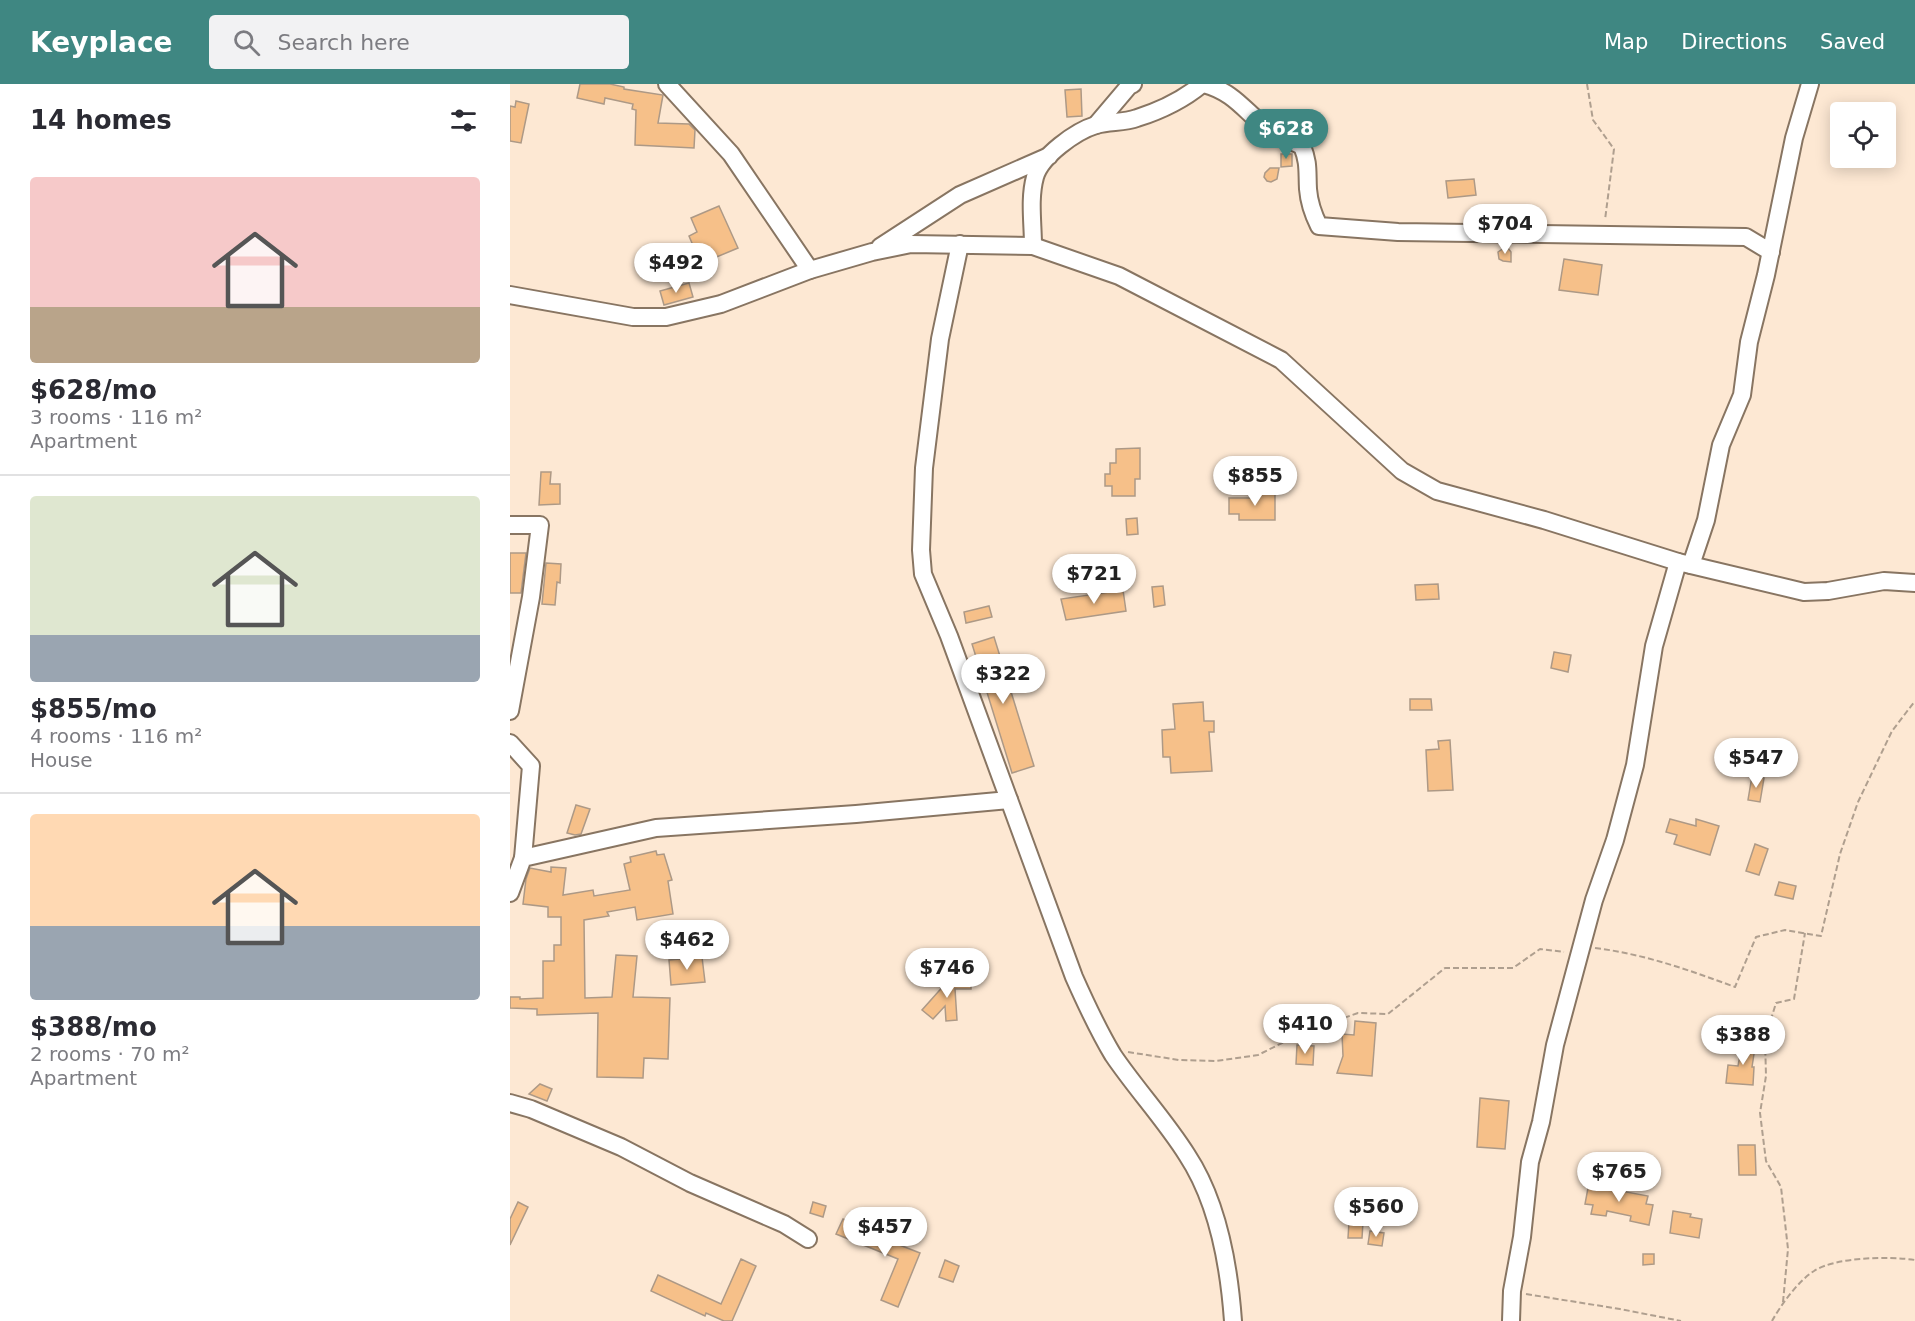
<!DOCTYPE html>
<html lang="en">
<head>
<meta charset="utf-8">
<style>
  :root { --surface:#fff; --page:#f2f2f3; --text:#2b2b33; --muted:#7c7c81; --line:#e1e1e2; --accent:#3f8782 }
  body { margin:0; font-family:"DejaVu Sans",sans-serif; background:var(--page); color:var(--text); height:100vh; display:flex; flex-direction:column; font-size:22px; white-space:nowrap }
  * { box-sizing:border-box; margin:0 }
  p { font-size:20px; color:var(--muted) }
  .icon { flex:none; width:33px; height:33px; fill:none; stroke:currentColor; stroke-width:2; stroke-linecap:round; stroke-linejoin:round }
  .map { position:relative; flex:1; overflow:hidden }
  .panel { display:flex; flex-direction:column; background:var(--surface); width:510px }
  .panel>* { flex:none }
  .buttons { position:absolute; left:1320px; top:18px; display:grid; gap:12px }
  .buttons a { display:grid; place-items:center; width:66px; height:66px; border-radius:6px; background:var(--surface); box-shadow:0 3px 15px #0003; font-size:30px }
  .price { position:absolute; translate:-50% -51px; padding:0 14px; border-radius:21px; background:#fff; color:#222; font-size:20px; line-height:39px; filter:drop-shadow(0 2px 3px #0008) }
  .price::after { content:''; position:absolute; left:50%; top:36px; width:18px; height:14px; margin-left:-9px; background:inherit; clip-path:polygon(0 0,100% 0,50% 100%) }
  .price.current { background:var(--accent); color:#fff }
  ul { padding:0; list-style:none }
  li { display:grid; align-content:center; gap:12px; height:318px; padding:0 30px }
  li+li { border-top:2px solid var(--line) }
  li span { display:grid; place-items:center; height:186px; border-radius:6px; color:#555 }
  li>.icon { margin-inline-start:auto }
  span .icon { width:108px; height:108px; fill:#fffc; stroke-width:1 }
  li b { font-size:26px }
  h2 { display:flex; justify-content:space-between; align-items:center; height:72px; padding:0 30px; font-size:26px }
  header { display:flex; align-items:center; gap:36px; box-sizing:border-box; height:84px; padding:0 30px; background:var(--accent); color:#fff }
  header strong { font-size:28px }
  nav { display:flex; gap:33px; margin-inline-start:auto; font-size:21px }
  .search { width:420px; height:54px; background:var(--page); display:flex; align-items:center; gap:15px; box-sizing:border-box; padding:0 21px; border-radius:6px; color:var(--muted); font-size:22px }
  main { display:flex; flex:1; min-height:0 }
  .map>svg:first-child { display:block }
</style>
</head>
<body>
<header>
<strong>Keyplace</strong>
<div class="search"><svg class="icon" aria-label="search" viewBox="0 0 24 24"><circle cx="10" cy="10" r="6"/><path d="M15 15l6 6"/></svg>Search here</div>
<nav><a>Map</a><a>Directions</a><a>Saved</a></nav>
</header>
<main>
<section class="panel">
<h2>14 homes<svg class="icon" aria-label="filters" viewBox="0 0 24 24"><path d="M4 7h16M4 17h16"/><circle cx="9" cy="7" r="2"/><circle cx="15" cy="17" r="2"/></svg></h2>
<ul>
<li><span style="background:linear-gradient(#f6c9c9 70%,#b9a48a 0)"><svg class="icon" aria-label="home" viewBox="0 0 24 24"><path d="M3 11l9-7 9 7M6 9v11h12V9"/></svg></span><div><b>$628/mo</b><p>3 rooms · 116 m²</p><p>Apartment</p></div></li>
<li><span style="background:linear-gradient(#dfe7d0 75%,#9aa5b1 0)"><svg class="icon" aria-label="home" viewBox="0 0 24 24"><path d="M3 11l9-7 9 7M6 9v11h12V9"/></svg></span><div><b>$855/mo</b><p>4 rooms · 116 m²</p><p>House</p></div></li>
<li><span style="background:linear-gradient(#ffd9b3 60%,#9aa5b1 0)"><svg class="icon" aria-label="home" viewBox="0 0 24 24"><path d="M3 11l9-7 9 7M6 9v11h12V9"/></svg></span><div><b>$388/mo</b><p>2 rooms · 70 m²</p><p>Apartment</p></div></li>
</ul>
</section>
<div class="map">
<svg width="1405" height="1237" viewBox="0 0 1405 1237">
  <rect width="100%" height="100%" fill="#fde8d3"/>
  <!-- building -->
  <g fill="#f6c089" stroke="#ad9986" stroke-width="1.5">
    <polygon points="70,0 100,0 114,3 114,5 153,11 148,39 179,40 185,46 184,64 125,61 126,26 122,25 123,20 95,14 94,20 67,14"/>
    <polygon points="571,5 572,32 557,33 555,6"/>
    <polygon points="6,17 19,20 11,59 0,57 0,22 5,23"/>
    <polygon points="771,70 782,70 782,82 771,83"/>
    <polygon points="760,84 769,84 767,95 761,98 757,97 754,93 755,89"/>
    <polygon points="964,95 966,111 938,114 936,97"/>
    <polygon points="209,122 228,164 197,177 191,163 185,166 179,152 187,148 181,134"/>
    <polygon points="994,164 998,164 1001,168 1001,178 993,177 989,175 988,168"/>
    <polygon points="1054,175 1092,181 1088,211 1049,206"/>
    <polygon points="179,199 183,213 154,221 150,207"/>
    <polygon points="630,364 630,395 625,395 625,412 602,412 602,402 595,402 595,390 600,390 600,379 606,379 606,365"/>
    <polygon points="31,388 41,388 40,400 50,400 50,420 29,421"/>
    <polygon points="747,406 765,406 765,436 729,436 729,430 719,430 719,414 747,414"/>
    <polygon points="627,434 628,450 617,451 616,435"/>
    <polygon points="0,469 16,469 11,509 0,509"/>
    <polygon points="36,479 51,480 50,499 47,498 45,521 32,520"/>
    <polygon points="928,500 929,515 906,516 905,501"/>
    <polygon points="653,502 655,521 644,523 642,503"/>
    <polygon points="613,506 616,527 556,536 551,515"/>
    <polygon points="479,522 482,533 456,539 454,528"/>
    <polygon points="484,553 524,682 502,689 462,560"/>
    <polygon points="1044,568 1061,571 1058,588 1041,584"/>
    <polygon points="900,615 921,615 922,626 900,626"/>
    <polygon points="693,618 694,637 704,637 704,648 699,648 702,687 661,689 660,673 653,673 652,646 665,645 663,620"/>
    <polygon points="940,656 943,706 918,707 916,666 929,665 928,657"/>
    <polygon points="1242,692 1254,694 1250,718 1238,716"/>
    <polygon points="66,721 80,725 71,750 65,751 57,749"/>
    <polygon points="1160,735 1186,742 1186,735 1209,742 1200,771 1164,760 1167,751 1156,748"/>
    <polygon points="1245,760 1258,765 1249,791 1236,787"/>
    <polygon points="146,767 147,771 154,770 162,796 158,797 163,830 127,836 125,823 97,828 99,832 74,836 75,914 102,913 106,871 127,872 123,913 160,914 158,975 134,974 133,994 87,993 88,929 27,931 27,925 0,924 0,913 10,913 10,915 33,914 33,877 44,877 44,861 51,861 51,833 38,833 38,823 13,820 16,795 20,784 41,788 41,783 56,784 53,811 83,806 84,812 120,806 114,780 121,778 120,773"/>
    <polygon points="1269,798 1286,802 1283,815 1265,811"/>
    <polygon points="192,873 195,898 161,901 159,876"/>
    <polygon points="444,890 445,895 461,895 461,905 445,905 447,936 436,937 435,922 423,935 412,926"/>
    <polygon points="845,937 866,939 862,992 827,989 833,972 832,950 844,951"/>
    <polygon points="1233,955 1246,957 1242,983 1244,983 1243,1001 1216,999 1218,981 1228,982"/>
    <polygon points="787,961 804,962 803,981 786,980"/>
    <polygon points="30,1000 42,1005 37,1017 19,1010"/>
    <polygon points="970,1014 999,1017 995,1065 967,1063"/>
    <polygon points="1228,1061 1245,1061 1246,1091 1229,1091"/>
    <polygon points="1088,1098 1101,1100 1100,1105 1138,1112 1136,1120 1143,1121 1139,1141 1120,1137 1121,1132 1097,1127 1096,1132 1081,1130 1083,1121 1075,1120 1078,1104 1087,1106"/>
    <polygon points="8,1118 18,1123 0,1161 0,1135"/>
    <polygon points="303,1118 316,1122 313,1133 300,1129"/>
    <polygon points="1163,1127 1181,1130 1180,1133 1192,1135 1189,1154 1160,1149"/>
    <polygon points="333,1135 388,1158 387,1160 410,1169 388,1223 371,1216 388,1175 326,1150"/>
    <polygon points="839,1138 853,1138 852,1154 838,1154"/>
    <polygon points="860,1147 874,1149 872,1162 858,1160"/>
    <polygon points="1133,1170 1144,1170 1144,1180 1133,1181"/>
    <polygon points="231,1175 246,1182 222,1237 214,1237 196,1229 195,1232 141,1207 148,1191 211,1220"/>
    <polygon points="435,1176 449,1182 443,1198 429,1193"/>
  </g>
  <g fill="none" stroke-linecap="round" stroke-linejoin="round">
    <defs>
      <g id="minor">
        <polyline points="157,0 221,70 300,186"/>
        <path d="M694,0C727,9 736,30 762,48C771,54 782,57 792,62C799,79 797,87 798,105C799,118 803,130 809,142L888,148L1236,153L1261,168"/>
        <polyline points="586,41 619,2 623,0"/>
        <path d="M450,160L430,255L414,384L411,466L413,490L439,552L564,893C576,920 588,946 603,971C626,1005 655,1036 677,1071C708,1118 719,1181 723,1237"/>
        <path d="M523,162C523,139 519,115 525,93C531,72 566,47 586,41C599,37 614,39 627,34C649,27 674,15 692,0"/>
        <polyline points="370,163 450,111 539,72"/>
        <polyline points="0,211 123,233 156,233 211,220 300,186 362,168 401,160 523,162 609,192 771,276 892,387 927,407 1034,436 1168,478 1294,508 1318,507 1374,497 1405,499"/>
        <polyline points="0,441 30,441 21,513 0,627"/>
        <polyline points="1181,481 1196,436 1211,361 1232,311 1239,258 1256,191 1284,54 1300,0"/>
        <polyline points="0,659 21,682 13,774"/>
        <polyline points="0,809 13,774 146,744 346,730 499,716"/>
        <polyline points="0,1019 21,1025 111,1063 180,1099 274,1140 298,1155"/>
        <polyline points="1001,1237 1002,1207 1012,1153 1020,1078 1031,1038 1045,961 1084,816 1105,756 1125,681 1144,562 1168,478"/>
      </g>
    </defs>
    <!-- minor casing -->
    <use href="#minor" stroke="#887562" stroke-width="20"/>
    <!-- path -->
    <g stroke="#af9f8f" stroke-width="2" stroke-dasharray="6 3" stroke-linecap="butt">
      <polyline points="1077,0 1083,36 1104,65 1095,136"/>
      <path d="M1085,864C1134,870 1179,886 1225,903L1246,853L1275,846L1311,852L1330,770L1348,718L1382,647L1405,617"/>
      <polyline points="618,968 669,976 706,977 748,971 794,948 848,929 878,930 935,884 1003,884 1030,865 1054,868"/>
      <polyline points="1016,1210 1110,1225 1171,1237"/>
      <polyline points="1273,1218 1278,1165 1271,1103 1256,1077 1250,1029 1256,992 1255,955 1266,919 1284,915 1295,849"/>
      <path d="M1262,1237C1271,1221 1288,1197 1304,1187C1325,1173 1380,1172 1405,1176"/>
    </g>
    <!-- minor -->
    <use href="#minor" stroke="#fff" stroke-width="16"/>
  </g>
</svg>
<div class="buttons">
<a><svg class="icon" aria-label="locate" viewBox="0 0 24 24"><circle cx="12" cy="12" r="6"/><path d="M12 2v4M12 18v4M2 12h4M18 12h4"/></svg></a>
</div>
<b class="price current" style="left:776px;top:76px">$628</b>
<b class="price" style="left:995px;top:171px">$704</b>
<b class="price" style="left:166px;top:210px">$492</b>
<b class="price" style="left:745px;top:423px">$855</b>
<b class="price" style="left:584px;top:521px">$721</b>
<b class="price" style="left:493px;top:621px">$322</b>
<b class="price" style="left:1246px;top:705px">$547</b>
<b class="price" style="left:177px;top:887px">$462</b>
<b class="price" style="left:437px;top:915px">$746</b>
<b class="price" style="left:795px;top:971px">$410</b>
<b class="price" style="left:1233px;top:982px">$388</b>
<b class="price" style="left:1109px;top:1119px">$765</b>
<b class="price" style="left:866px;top:1154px">$560</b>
<b class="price" style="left:375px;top:1174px">$457</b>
</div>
</main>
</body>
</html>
